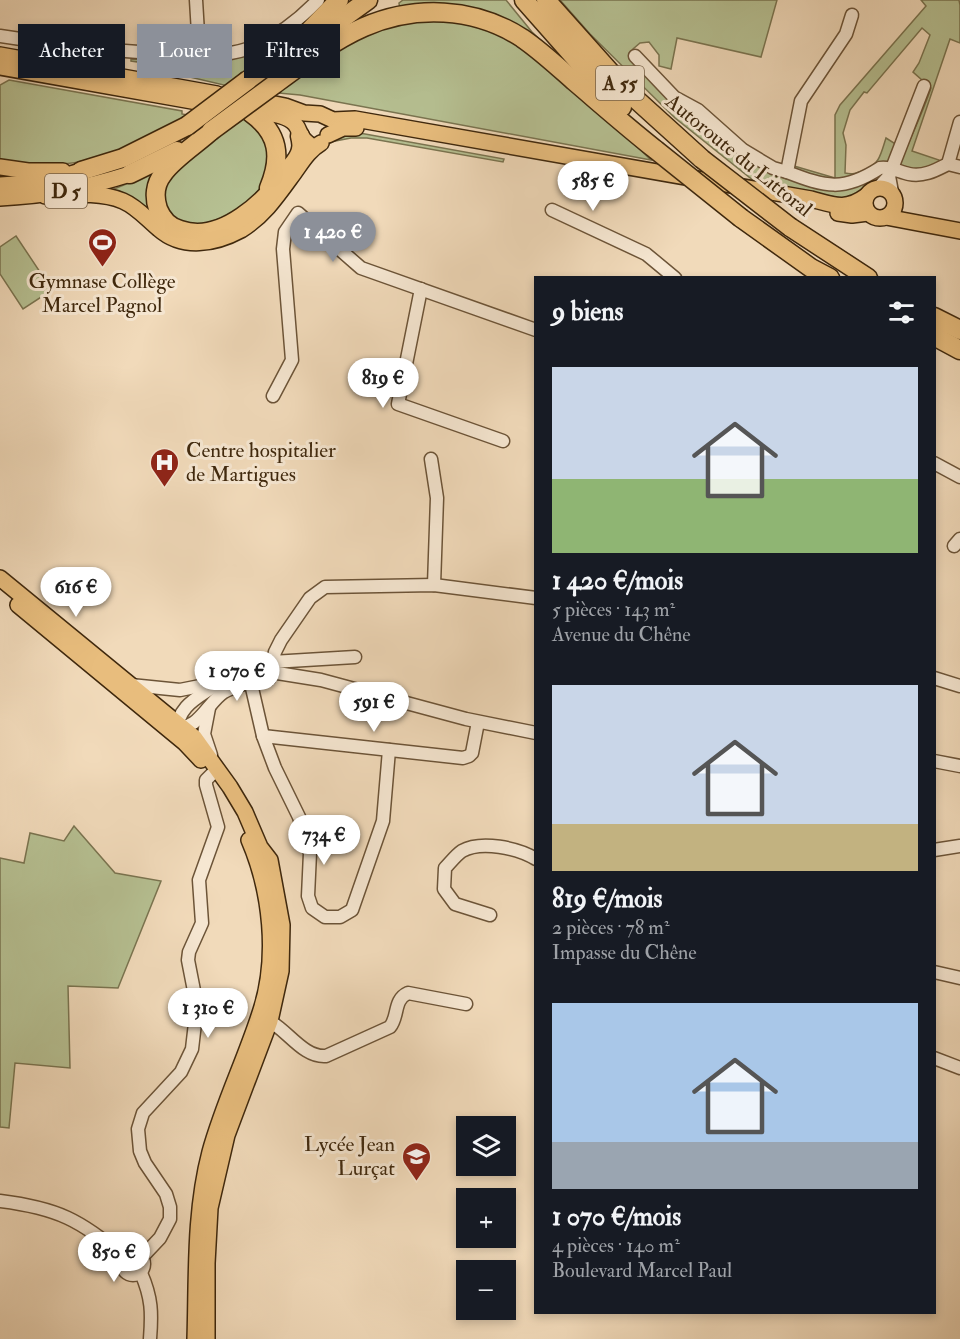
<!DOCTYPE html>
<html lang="fr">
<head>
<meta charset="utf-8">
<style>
  :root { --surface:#171b24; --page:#20242c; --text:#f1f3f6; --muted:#9ea1a6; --accent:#8c9099 }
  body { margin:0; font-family:"IM FELL Double Pica",serif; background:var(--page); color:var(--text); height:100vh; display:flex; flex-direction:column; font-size:22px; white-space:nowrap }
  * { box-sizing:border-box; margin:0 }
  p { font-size:20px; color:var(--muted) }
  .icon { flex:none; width:33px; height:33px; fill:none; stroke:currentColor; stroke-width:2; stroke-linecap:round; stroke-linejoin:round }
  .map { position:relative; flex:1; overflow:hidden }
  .details { position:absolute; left:534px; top:276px; width:402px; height:1038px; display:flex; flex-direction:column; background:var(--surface); border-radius:0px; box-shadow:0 3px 9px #0003 }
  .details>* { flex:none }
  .hud { position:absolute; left:18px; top:24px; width:426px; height:54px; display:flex; gap:12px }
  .controls { position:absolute; left:456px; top:1116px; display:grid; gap:12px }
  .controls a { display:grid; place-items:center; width:60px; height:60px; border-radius:0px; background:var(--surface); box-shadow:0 3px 9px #0003; font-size:30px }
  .price { position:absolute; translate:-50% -51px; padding:0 14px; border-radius:21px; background:#fff; color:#222; font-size:20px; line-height:39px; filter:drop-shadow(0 2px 3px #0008) }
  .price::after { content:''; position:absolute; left:50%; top:36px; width:18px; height:14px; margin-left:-9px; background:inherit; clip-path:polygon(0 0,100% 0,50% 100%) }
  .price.on { background:var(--accent); color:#fff }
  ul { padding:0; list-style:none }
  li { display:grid; align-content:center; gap:12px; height:318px; padding:0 18px }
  li span { display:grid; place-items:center; height:186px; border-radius:0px; color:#555 }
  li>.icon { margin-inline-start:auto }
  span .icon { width:108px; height:108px; fill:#fffc; stroke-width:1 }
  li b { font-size:26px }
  h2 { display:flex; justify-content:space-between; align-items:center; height:72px; padding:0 18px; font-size:26px }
  .chip { padding:0 21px; border-radius:0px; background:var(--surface); box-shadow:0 3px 9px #0003; font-size:21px; line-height:54px }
  .chip.on { background:var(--accent); color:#fff }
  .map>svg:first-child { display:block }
</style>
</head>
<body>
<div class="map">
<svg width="960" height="1339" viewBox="0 0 960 1339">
  <rect width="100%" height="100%" fill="#f1daba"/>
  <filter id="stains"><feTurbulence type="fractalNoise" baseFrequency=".00333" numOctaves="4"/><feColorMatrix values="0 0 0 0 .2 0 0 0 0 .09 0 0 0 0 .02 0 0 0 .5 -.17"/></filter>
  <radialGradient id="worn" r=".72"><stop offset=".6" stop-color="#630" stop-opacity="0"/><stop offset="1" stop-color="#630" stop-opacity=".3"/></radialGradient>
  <!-- green -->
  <g fill="#b6c092" stroke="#7a7450" stroke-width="1.5">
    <path d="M325,0H328L301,28L228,86L164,71L165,66L131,61V59C222,64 258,70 325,0Z"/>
    <polygon points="403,0 506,0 532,32 578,77 528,35 400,10 399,3"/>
    <polygon points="560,0 777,0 761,57 677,38 671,69 659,66 659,55 649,42 640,43 633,49 630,56 690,110 727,139 804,181 864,183 865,185 858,193 846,199 754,181 675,118 590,34"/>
    <path d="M921,0H959L960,5V43L950,39L912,151L939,160L940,164L922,171L899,166C909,140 922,115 931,88L913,72L919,63L930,35L922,28L867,93L864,92L850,110L843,133L846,145L845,173C853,175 857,173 865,170C880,164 881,153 886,138L894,143L896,146L893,162L835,182L793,170L794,166L835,178V115L840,105L926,6Z"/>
    <polygon points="423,18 474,24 521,44 597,109 651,160 300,95 278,93 308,68 370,30"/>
    <path d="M9,80L182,111V114L187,115C142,147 84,169 27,165C18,165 9,162 0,160V85Z"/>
    <path d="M244,119C266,125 274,162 264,181C257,196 243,207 228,215C206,226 171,233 165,200C164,194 163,188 166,182C176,163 224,132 244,119Z"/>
    <polygon points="354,132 504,159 503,162 367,138 351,138 330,142 333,139"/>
    <polygon points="158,171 156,218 109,191"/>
    <polygon points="16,236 52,290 23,309 0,274 0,247"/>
    <polygon points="74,826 115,873 161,881 118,988 68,986 70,1068 15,1063 9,1128 0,1127 0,858 24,863 30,833 64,841"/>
  </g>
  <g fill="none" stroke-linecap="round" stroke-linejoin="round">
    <defs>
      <g id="minor">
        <path d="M852,15L846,34L801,101L787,172C826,187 843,192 880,168C890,166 899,172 909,174C924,177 936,170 948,164"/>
        <path d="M0,36C58,45 115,52 174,54C198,55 223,57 247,49C274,39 298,21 318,0"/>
        <polyline points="191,55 198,33 196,0"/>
        <polyline points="635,56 674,97 698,110 743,150 773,168 787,172"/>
        <polyline points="960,122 948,164 960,167"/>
        <polyline points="889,176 892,192"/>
        <polyline points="878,188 889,176 924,86"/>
        <polyline points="552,210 646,254 675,278"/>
        <polyline points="421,289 398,404 503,441"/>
        <polyline points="273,396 292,360 283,249 285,232 298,213 361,268 536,330"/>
        <polyline points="431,459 437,498 434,585"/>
        <polyline points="934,463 960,477"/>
        <polyline points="954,546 960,539"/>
        <polyline points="272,662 355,657"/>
        <polyline points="249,675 263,736 275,768 299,817 310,853 308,896 312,908 325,917 340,917 352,910 383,821 389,750"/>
        <polyline points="934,678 960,686"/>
        <polyline points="269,679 275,652 281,640 310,598 325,587 434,585 536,598"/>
        <polyline points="131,685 180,690 271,672 321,680 466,719 536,733"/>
        <polyline points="209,708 204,734 211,755"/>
        <path d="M175,726C197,733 208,702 224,692C231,688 239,686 247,683"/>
        <path d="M178,731C176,708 197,698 213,687"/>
        <polyline points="263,736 463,758 469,756 472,753 478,722"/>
        <polyline points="934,761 960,766"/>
        <polyline points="934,850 960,846"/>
        <path d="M490,915L455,904L444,889L445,868C450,863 456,855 462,851C481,840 518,848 536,859"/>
        <polyline points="934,972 960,978"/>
        <path d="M264,1018C286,1027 302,1058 326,1056L390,1027C399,1016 393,1000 408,993L466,1004"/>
        <polyline points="934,1058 960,1068"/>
        <path d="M0,1201C57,1208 81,1220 124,1257"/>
        <circle cx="133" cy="1264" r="11"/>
        <polyline points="142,1257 160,1238 170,1219 170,1207 166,1194 145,1163 140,1151 138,1129 143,1113 181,1072 192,1049 197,1006 188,960 189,952 202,923 199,880 218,827 206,785 206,780 212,774"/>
        <path d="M141,1273C152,1298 152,1313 150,1339"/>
      </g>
      <g id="major">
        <polyline points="0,55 217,94"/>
        <polyline points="0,67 203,103"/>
        <path d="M265,102L285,106L304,113L320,114L333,120L355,119L811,199C834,205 845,211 866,196"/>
        <path d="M253,111C266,114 285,113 295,124C301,131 299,138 308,143"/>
        <polyline points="328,135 343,128 356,128"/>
        <polyline points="0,167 28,171 63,171"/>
        <polyline points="0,185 43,182 81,171"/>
        <circle cx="880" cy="203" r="15"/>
        <path d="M45,196C70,195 99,191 123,201C137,207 147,219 159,229C183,250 215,244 241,230C264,216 278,195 294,173C302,162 309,150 321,143"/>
        <path d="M0,198C47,196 85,188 130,174"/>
        <polyline points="838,213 852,215 868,213"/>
        <polyline points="886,217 960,231"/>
        <polyline points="0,578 194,737 230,787 245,812 260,847 270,860 282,925 281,971 270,1021 227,1135 210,1208 207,1263 207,1339"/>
        <polyline points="18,605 185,743 201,760"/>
        <path d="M195,1339C197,1276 194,1213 210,1152C223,1104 246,1058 261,1010C278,957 271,891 249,840"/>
      </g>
      <g id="highway">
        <polyline points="524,0 599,85 622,107"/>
        <polyline points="546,0 628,92 702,159"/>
        <polyline points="307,33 339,0"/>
        <polyline points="248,80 274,68 368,0"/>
        <path d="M275,84C302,64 334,40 364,27C415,5 474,7 522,38C541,51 558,67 575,82C602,105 628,128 656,150"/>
        <path d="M251,113C279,133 282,157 269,188"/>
        <path d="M211,131C198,143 172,160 163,174C155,184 154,197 158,209C162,219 169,227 180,230C222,245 267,200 289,169C294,163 300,157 301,149C302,145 301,140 300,136"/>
        <polyline points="81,171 123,158 187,126"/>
        <polyline points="130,174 177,151"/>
        <polyline points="741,218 811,268 830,278"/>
        <polyline points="790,227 868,278"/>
        <polyline points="934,317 960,330"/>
        <polyline points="934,336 960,350"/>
      </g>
    </defs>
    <!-- minor casing -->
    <use href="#minor" stroke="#6c5438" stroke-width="15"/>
    <!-- major casing -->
    <use href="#major" stroke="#3f280d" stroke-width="18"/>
    <!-- highway casing -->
    <use href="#highway" stroke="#3f280d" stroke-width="21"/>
    <!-- minor -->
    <use href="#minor" stroke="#f6e7d2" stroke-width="12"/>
    <!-- major -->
    <use href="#major" stroke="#e8bd7d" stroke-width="15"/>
    <!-- highway -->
    <use href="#highway" stroke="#e8bd7d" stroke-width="18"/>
    <defs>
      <g id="highway-bridge">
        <polyline points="187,126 248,80"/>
        <polyline points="211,131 275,84"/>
        <polyline points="656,150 741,218"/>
        <polyline points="702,159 790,227"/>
      </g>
    </defs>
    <!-- highway-bridge casing -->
    <use href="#highway-bridge" stroke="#3f280d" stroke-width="21" stroke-linecap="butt"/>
    <!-- highway-bridge -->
    <use href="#highway-bridge" stroke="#e8bd7d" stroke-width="18"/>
  </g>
  <!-- icons -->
  <defs>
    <symbol id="stadium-pin" viewBox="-11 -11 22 30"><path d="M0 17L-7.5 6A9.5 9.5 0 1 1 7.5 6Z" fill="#8f2418" stroke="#f6e7d2"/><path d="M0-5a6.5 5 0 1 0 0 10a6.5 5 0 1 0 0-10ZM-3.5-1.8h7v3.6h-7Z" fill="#fff"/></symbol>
    <symbol id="hospital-pin" viewBox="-11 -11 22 30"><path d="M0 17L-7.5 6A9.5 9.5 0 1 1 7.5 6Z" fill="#8f2418" stroke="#f6e7d2"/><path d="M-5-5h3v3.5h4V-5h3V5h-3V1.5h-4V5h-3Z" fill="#fff"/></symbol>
    <symbol id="school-pin" viewBox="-11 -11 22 30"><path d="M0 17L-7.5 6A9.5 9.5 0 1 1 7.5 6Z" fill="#8f2418" stroke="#f6e7d2"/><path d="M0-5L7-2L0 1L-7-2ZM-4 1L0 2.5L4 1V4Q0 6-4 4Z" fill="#fff"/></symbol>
  </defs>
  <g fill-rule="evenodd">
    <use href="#stadium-pin" x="86" y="226" width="33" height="45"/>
    <use href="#hospital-pin" x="148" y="446" width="33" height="45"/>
    <use href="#school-pin" x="400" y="1140" width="33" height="45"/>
  </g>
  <g text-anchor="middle" stroke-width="6" stroke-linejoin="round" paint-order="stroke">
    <!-- shield labels -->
    <g fill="#f6e7d2" stroke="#766148" stroke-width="1.5">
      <rect x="596" y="66" width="48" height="34" rx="4.5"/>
      <rect x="45" y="174" width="42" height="34" rx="4.5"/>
    </g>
    <g font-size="20" font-weight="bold" fill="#3f280d">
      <text x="620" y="90">A 55</text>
      <text x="66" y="198">D 5</text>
    </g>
    <!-- street labels -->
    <g font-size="21" fill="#3f280d" stroke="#f6e7d2">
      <text transform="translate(739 155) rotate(39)" y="7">Autoroute du Littoral</text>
    </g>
    <!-- poi labels -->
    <g font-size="21" fill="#3f280d" stroke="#f6e7d2">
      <text x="102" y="288">Gymnase Collège<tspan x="102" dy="24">Marcel Pagnol</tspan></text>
      <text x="186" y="457" text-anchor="start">Centre hospitalier<tspan x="186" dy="24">de Martigues</tspan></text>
      <text x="395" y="1151" text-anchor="end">Lycée Jean<tspan x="395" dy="24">Lurçat</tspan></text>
    </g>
  </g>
  <rect width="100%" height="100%" filter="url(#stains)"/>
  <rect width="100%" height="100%" fill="url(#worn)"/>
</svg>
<div class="controls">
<a><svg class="icon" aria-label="layers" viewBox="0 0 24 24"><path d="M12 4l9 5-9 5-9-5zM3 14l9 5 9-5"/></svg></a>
<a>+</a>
<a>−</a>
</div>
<b class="price" style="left:593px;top:212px">585 €</b>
<b class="price on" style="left:333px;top:263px">1 420 €</b>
<b class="price" style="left:383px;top:409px">819 €</b>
<b class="price" style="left:76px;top:618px">616 €</b>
<b class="price" style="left:237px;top:702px">1 070 €</b>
<b class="price" style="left:374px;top:733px">591 €</b>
<b class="price" style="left:324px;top:866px">734 €</b>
<b class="price" style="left:208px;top:1039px">1 310 €</b>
<b class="price" style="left:114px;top:1283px">850 €</b>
<div class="hud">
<a class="chip">Acheter</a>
<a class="chip on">Louer</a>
<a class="chip">Filtres</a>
</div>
<section class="details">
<h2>9 biens<svg class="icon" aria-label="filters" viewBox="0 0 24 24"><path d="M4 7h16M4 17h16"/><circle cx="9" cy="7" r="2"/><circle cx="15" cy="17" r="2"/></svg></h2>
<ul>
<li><span style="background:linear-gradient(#c9d6e8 60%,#8fb573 0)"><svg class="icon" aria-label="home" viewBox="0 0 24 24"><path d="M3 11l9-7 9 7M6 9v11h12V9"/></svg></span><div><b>1 420 €/mois</b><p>5 pièces · 143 m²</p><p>Avenue du Chêne</p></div></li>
<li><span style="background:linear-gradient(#c9d6e8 75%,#c2b280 0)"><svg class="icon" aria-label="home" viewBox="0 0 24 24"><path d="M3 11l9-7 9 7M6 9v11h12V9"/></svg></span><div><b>819 €/mois</b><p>2 pièces · 78 m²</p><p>Impasse du Chêne</p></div></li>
<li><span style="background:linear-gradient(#a9c7e8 75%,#9aa5b1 0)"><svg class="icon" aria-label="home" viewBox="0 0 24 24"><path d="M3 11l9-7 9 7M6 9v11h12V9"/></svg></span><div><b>1 070 €/mois</b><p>4 pièces · 140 m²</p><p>Boulevard Marcel Paul</p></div></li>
</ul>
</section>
</div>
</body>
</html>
